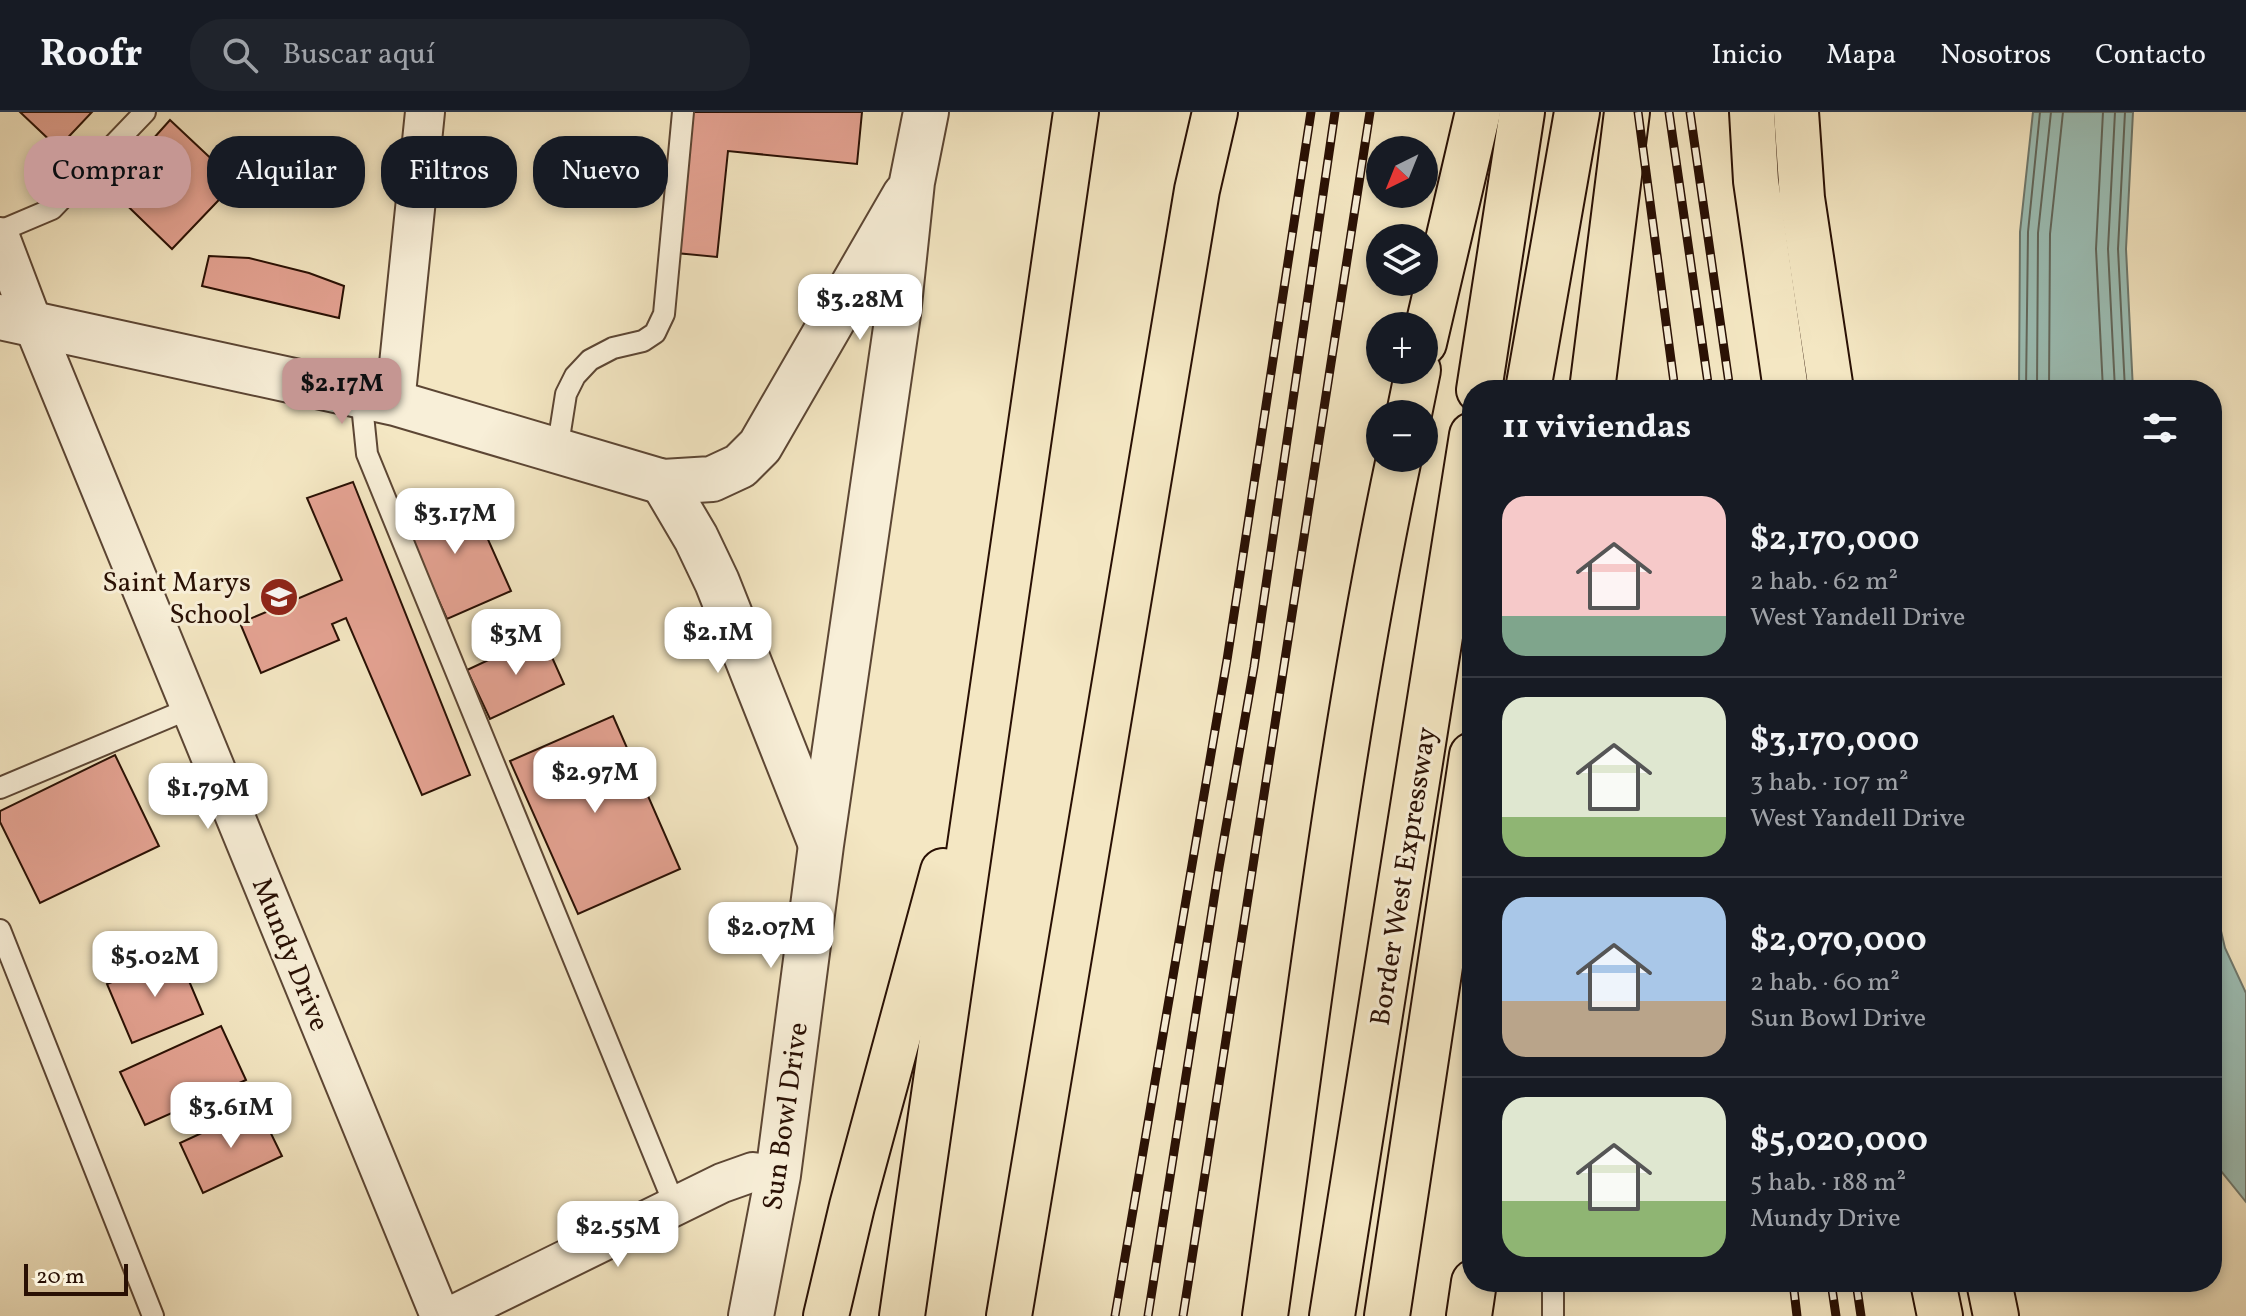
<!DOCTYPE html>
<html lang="es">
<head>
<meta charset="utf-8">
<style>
  :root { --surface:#171b24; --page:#20242c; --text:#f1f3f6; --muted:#9ea1a6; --line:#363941; --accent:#c59692 }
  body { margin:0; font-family:Vollkorn,serif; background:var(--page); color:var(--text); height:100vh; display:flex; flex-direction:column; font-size:30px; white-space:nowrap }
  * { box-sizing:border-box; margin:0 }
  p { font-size:26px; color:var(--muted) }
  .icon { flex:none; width:44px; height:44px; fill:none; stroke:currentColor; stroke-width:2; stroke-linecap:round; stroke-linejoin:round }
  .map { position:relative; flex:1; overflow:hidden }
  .side { position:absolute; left:1462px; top:268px; width:760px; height:912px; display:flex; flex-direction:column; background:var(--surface); border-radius:32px; box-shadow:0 4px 12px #0003 }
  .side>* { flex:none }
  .banner { position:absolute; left:24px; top:24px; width:760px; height:72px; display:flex; gap:16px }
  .needle { width:52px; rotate:223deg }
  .fabs { position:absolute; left:1366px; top:24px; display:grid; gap:16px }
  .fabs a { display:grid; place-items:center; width:72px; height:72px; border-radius:50%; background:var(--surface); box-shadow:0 4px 12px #0003; font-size:40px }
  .scale { position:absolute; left:24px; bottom:20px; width:104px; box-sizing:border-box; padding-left:8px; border:4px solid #291004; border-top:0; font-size:22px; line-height:28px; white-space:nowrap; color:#291004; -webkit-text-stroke:6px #f8efd8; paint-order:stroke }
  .price { position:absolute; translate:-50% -68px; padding:0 18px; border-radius:16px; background:#fff; color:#222; font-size:26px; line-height:52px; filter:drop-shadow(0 2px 4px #0008) }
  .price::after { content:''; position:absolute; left:50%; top:48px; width:24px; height:18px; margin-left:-12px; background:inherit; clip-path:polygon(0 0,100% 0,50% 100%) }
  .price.active { background:var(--accent); color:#111 }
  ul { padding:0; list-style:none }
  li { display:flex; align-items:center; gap:24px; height:200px; padding:0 40px }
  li+li { border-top:2px solid var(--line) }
  li span { display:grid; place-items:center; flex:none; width:224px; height:160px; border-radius:24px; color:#555 }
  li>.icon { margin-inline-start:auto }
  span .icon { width:96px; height:96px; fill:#fffc; stroke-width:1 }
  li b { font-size:34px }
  h2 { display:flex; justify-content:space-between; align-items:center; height:96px; padding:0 40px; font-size:34px }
  .tag { padding:0 28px; border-radius:32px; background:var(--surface); box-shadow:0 4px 12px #0003; font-size:28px; line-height:72px }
  .tag.active { background:var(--accent); color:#111 }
  header { display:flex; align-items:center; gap:48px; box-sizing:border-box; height:112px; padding:0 40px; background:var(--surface); border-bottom:2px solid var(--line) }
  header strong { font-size:38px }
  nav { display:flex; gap:44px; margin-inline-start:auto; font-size:28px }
  .search { width:560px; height:72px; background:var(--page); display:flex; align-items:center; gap:20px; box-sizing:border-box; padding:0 28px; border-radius:32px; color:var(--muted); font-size:30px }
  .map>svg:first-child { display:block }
</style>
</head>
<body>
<header>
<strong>Roofr</strong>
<div class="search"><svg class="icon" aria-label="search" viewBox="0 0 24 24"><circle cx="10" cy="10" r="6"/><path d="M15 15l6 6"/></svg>Buscar aquí</div>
<nav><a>Inicio</a><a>Mapa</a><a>Nosotros</a><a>Contacto</a></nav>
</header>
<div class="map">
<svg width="2246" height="1204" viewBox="0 0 2246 1204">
  <rect width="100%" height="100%" fill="#f4e7c3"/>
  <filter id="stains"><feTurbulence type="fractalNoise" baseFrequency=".0025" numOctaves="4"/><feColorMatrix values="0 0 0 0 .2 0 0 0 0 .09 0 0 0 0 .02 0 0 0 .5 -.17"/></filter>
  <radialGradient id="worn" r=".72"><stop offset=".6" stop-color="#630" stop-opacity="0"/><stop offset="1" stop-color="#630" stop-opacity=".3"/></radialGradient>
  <!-- water -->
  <g fill="#9cbfb6" stroke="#6e796f" stroke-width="2">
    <polygon points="2033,0 2133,0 2126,137 2133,278 2019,278 2020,120"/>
    <polygon points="2212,781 2225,836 2246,881 2246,1090 2212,1048"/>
  </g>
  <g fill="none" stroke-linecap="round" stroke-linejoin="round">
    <!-- shore -->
    <g stroke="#62685d" stroke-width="2">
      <polyline points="2103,0 2096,137 2103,278"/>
      <polyline points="2115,0 2108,137 2115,278"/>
      <polyline points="2125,0 2118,137 2125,278"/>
      <polyline points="2026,278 2028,120 2040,0"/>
      <polyline points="2037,278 2038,121 2051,0"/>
      <polyline points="2049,278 2050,122 2063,0"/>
    </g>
  </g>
  <!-- building -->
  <g fill="#e5a393" stroke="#291004" stroke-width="2">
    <polygon points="20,0 92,0 58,36"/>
    <polygon points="690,0 862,0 857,52 728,39 717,145 676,141"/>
    <polygon points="170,8 236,70 172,137 109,76"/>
    <polygon points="209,144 249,146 309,161 344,174 339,206 202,174"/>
    <polygon points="353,370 470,663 422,683 346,506 332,512 339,528 261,561 240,511 342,468 307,386"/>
    <polygon points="450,381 463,412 478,405 511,479 447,507 400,403"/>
    <polygon points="542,523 564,572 490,607 467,558"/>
    <polygon points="613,604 680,757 578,802 510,649"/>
    <polygon points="115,643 159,734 40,791 0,710 0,699"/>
    <polygon points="178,843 203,902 132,931 107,872"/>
    <polygon points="221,914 246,968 145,1013 120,960"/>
    <polygon points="258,995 282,1044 203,1081 180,1031"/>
  </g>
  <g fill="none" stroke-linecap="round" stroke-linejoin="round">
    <defs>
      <g id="service">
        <polyline points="0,119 52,97 145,0"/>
        <polyline points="361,283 367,342 675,1094"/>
        <polyline points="557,339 566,282 575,264 590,248 613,236 643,229 655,221 664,202 683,0"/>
        <polyline points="0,676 191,596"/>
        <polyline points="0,818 153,1204"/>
        <polyline points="1553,1170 1553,1204"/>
      </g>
      <g id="minor">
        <polyline points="0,125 33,212 440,1204"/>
        <polyline points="395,291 425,0"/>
        <polyline points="451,1204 722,1071 753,1060 778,1063"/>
      </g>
      <g id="tertiary">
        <polyline points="0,205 395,291 663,370 712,367 740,354 760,334 905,83"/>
        <polyline points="663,370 696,426 717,470 820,730"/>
        <polyline points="751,1204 778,1063 821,733 898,202 912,70 926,0"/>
      </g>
      <g id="primary">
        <polyline points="1752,0 1756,69 1786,278"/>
        <polyline points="1796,0 1802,86 1831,278"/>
        <polyline points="1933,1170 1940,1204"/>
        <polyline points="1989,1170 1996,1204"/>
      </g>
      <g id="motorway">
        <polyline points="1424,231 1478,0"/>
        <polyline points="1479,278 1522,0"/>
        <polyline points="1528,278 1577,0"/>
        <polyline points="1592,278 1627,0"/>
        <polyline points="1409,302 1418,258"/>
        <polyline points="826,1204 852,1094 943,759"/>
        <polyline points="902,1204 1076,0"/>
        <polyline points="1009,1204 1197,78 1215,0"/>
        <path d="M1265,1204C1306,918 1339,629 1399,346"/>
        <polyline points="1332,1204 1472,323"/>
        <polyline points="1387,1204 1472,643"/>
        <polyline points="1469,1204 1474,1170"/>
      </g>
    </defs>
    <!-- service casing -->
    <use href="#service" stroke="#5c4634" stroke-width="24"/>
    <!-- minor casing -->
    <use href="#minor" stroke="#5c4634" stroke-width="42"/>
    <!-- tertiary casing -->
    <use href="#tertiary" stroke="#5c4634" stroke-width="48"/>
    <!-- primary casing -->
    <use href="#primary" stroke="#291004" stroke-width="48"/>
    <!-- motorway casing -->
    <use href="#motorway" stroke="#291004" stroke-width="48"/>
    <!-- service -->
    <use href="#service" stroke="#f8efd8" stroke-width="20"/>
    <!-- minor -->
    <use href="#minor" stroke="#f8efd8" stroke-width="38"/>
    <!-- tertiary -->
    <use href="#tertiary" stroke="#f8efd8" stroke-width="44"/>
    <!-- primary -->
    <use href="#primary" stroke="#f4e7c3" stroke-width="44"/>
    <!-- motorway -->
    <use href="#motorway" stroke="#f4e7c3" stroke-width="44"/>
    <defs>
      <g id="rail">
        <polyline points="1638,0 1675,278"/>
        <polyline points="1669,0 1709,278"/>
        <polyline points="1690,0 1730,278"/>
        <polyline points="1793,1170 1797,1204"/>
        <polyline points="1831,1170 1836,1204"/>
        <polyline points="1856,1170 1861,1204"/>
        <polyline points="1115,1204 1227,548 1311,0"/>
        <polyline points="1148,1204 1219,755 1254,555 1335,0"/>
        <polyline points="1183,1204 1370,0"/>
      </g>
    </defs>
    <!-- rail casing -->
    <use href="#rail" stroke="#291004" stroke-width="9"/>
    <!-- rail -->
    <use href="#rail" stroke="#f8efd8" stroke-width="6" stroke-dasharray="18" stroke-linecap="butt"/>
  </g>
  <!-- icons -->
  <defs>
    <symbol id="school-disc" viewBox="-11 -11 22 22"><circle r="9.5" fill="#8f2418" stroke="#f8efd8"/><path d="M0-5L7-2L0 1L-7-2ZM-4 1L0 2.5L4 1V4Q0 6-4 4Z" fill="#fff"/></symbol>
  </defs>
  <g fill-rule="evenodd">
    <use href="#school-disc" x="257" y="463" width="44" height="44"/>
  </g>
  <g text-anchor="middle" stroke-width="6" stroke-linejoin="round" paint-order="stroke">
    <!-- poi labels -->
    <g font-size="28" fill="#291004" stroke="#f8efd8" text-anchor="end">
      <text x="251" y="479">Saint Marys<tspan x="251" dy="32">School</tspan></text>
    </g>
    <!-- street labels -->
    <g font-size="28" fill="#291004" stroke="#f8efd8">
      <text transform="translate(1402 764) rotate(-81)" y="10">Border West Expressway</text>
      <text transform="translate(292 842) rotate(68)" y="10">Mundy Drive</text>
      <text transform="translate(784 1004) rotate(-82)" y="10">Sun Bowl Drive</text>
    </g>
  </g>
  <rect width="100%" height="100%" filter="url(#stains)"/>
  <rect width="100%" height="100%" fill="url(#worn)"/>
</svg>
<div class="fabs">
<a><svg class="needle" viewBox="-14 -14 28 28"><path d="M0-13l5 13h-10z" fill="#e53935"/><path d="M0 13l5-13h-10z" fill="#9ea1a6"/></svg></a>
<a><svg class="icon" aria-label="layers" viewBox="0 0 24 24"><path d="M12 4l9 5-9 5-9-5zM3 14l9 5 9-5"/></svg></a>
<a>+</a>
<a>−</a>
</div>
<div class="scale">20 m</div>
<b class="price" style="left:860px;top:230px">$3.28M</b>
<b class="price active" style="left:342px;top:314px">$2.17M</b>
<b class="price" style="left:455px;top:444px">$3.17M</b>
<b class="price" style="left:718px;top:563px">$2.1M</b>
<b class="price" style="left:516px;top:565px">$3M</b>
<b class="price" style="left:595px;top:703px">$2.97M</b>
<b class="price" style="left:208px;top:719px">$1.79M</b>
<b class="price" style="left:771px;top:858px">$2.07M</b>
<b class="price" style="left:155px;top:887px">$5.02M</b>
<b class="price" style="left:231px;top:1038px">$3.61M</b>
<b class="price" style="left:618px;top:1157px">$2.55M</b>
<div class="banner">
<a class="tag active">Comprar</a>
<a class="tag">Alquilar</a>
<a class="tag">Filtros</a>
<a class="tag">Nuevo</a>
</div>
<section class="side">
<h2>11 viviendas<svg class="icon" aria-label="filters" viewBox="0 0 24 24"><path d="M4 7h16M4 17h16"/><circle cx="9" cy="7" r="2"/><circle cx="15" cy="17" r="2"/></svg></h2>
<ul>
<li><span style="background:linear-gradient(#f6c9c9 75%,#7fa58c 0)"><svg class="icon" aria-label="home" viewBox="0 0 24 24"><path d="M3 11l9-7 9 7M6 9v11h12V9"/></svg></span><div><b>$2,170,000</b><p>2 hab. · 62 m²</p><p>West Yandell Drive</p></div></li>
<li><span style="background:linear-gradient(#dfe7d0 75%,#8fb573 0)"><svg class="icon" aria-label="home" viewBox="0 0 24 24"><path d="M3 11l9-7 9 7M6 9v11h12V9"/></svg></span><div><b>$3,170,000</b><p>3 hab. · 107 m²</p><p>West Yandell Drive</p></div></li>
<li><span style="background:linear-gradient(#a9c7e8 65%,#b9a48a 0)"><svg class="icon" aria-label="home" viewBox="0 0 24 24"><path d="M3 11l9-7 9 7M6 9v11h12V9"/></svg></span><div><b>$2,070,000</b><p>2 hab. · 60 m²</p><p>Sun Bowl Drive</p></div></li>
<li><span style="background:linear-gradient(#dfe7d0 65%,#8fb573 0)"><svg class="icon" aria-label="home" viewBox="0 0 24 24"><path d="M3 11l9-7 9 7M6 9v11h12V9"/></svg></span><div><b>$5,020,000</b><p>5 hab. · 188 m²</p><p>Mundy Drive</p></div></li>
</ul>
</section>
</div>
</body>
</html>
